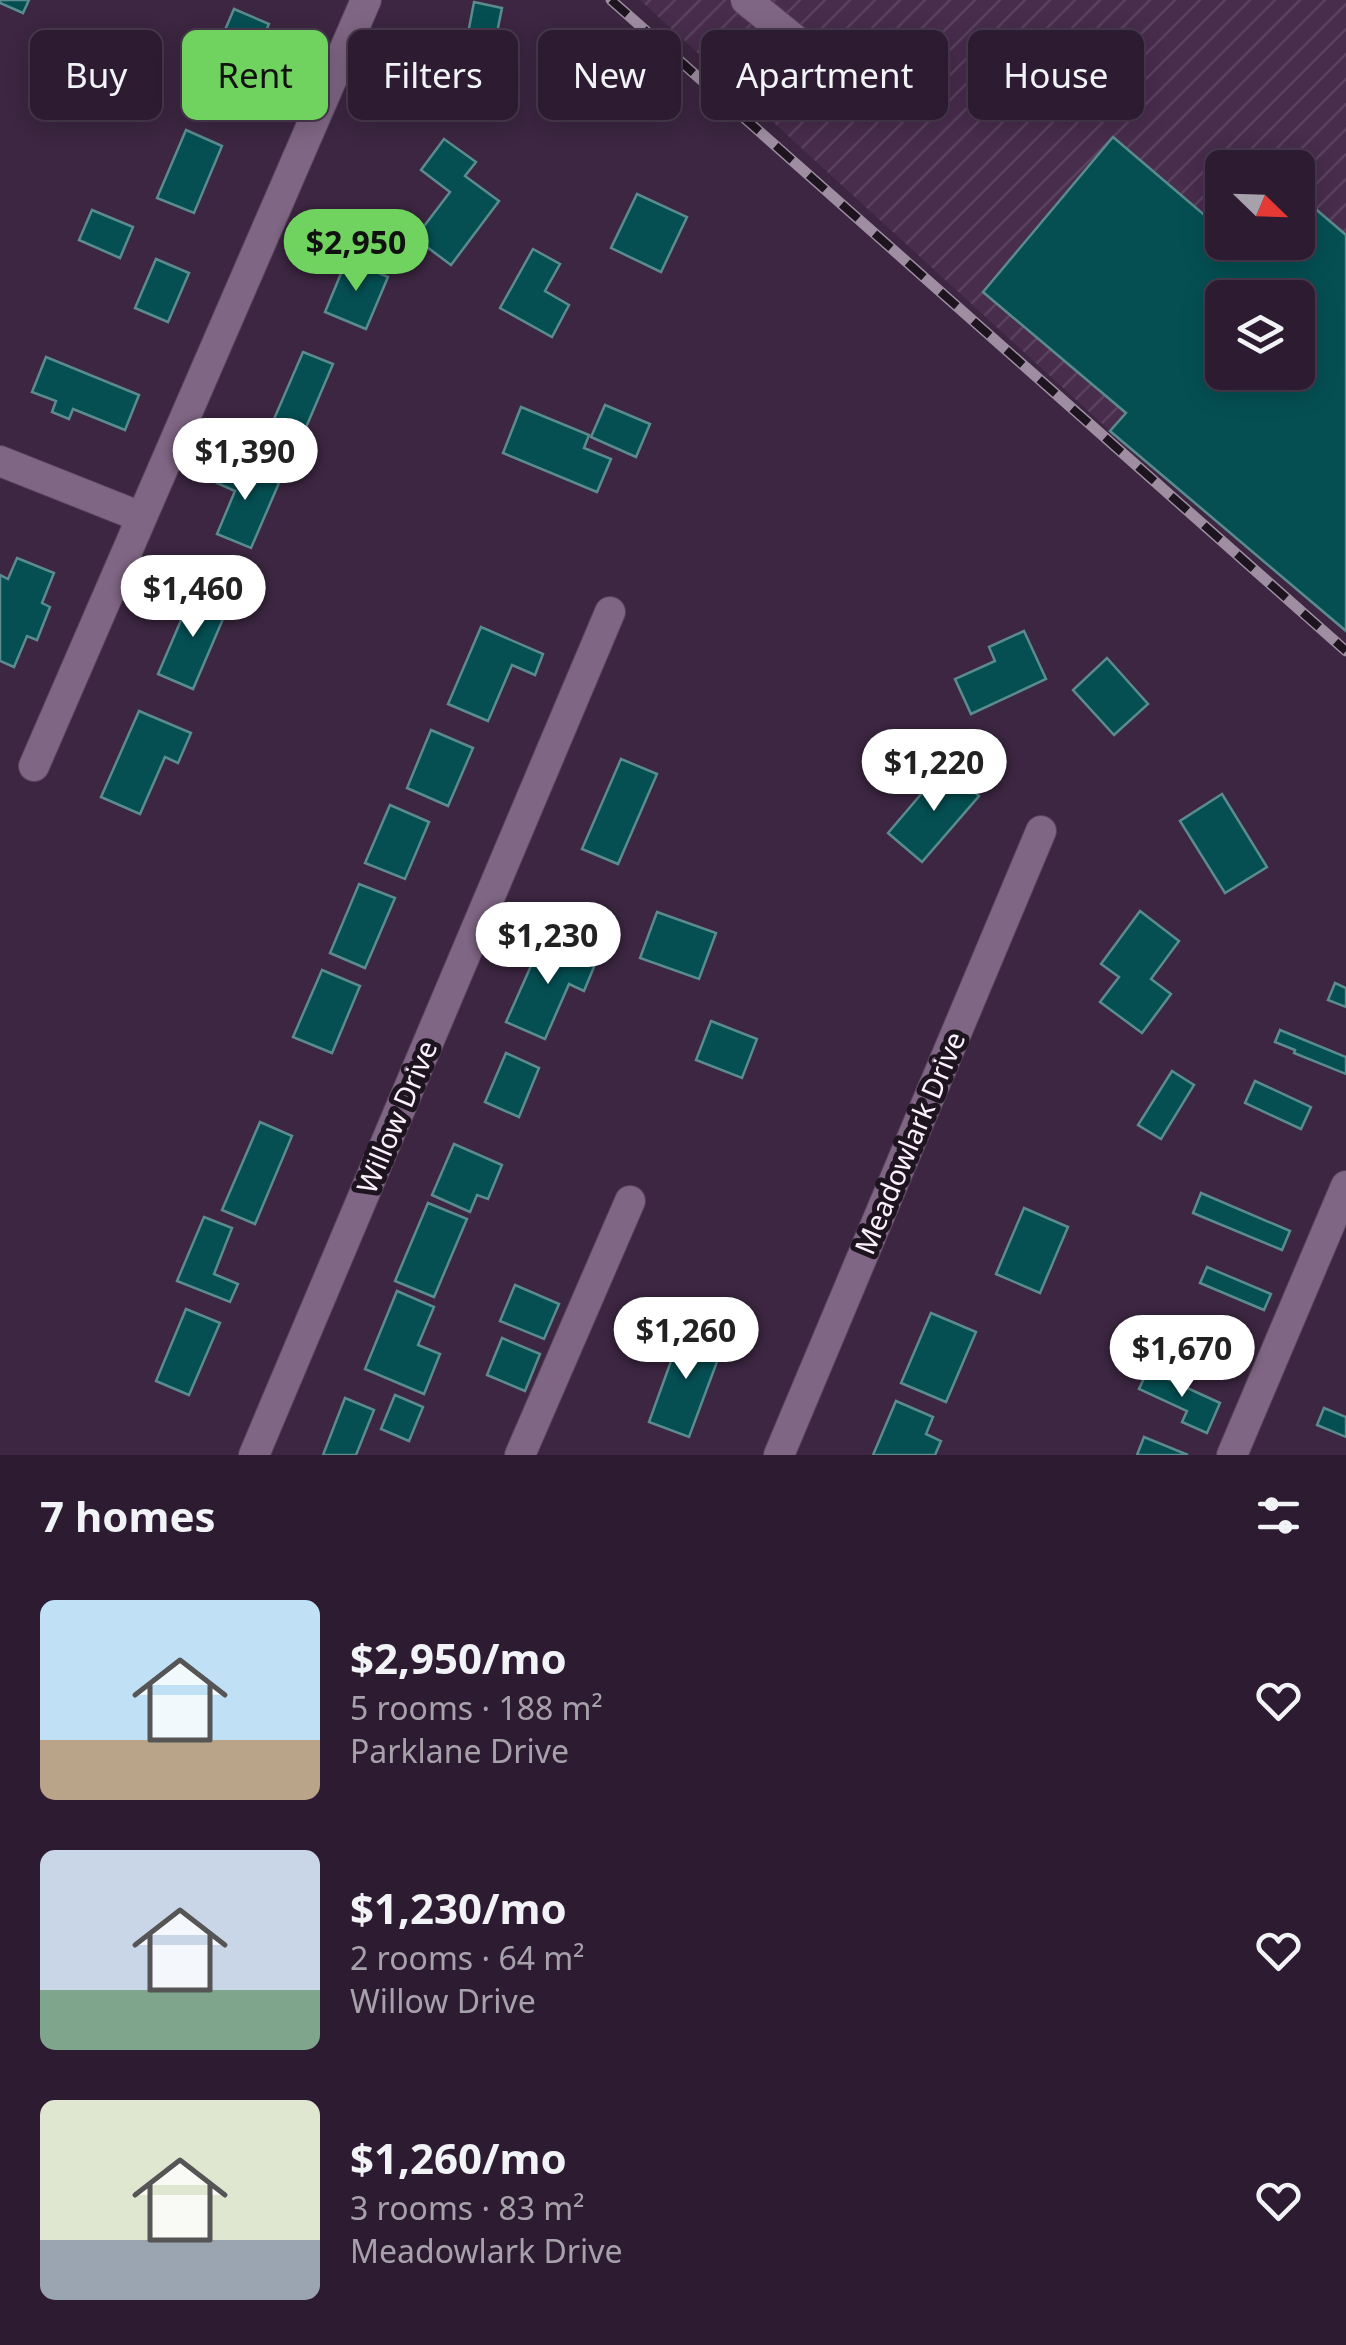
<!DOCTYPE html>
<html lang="en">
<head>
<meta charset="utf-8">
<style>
  :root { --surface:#2d1c31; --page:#352539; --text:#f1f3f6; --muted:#a7a1ab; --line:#483a4d; --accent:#70d35f }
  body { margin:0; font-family:"Noto Sans",sans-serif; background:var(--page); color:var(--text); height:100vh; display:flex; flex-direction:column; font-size:38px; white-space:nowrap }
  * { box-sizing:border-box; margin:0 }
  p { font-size:32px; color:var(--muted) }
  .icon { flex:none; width:55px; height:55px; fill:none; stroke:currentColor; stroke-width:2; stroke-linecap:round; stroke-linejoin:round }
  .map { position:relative; height:1455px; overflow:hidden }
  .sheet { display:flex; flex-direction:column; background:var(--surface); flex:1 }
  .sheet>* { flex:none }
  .guide { position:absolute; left:30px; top:30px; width:1288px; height:90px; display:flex; gap:20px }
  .needle { width:65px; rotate:113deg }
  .tools { position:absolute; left:1205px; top:150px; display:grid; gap:20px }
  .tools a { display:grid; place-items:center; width:110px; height:110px; border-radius:15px; background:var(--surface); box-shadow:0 5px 25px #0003,0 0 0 2px var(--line); font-size:50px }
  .price { position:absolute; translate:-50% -85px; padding:0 22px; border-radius:35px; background:#fff; color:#222; font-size:32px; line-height:65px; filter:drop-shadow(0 2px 5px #0008) }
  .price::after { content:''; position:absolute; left:50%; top:60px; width:30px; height:22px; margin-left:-15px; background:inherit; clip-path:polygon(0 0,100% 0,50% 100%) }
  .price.active { background:var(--accent); color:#111 }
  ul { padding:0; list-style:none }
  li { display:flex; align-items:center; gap:30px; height:250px; padding:0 40px }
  li span { display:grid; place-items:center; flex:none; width:280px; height:200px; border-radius:15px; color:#555 }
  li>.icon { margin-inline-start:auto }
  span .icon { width:120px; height:120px; fill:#fffc; stroke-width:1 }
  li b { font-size:42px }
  h2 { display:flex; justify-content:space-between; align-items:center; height:120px; padding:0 40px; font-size:42px }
  .tag { padding:0 35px; border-radius:15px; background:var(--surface); box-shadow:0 5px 25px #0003,0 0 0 2px var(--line); font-size:35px; line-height:90px }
  .tag.active { background:var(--accent); color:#111 }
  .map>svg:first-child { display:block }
</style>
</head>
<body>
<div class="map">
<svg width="1346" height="1455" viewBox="0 0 1346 1455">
  <defs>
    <pattern id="industrial-furrows" width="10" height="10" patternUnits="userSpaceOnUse" patternTransform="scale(2.5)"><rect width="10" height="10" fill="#482d4d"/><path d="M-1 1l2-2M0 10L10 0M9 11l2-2" fill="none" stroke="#5a425f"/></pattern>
  </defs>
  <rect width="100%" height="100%" fill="#3c2641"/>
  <!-- industrial -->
  <path fill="url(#industrial-furrows)" fill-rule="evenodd" d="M640,0H1346V631L1110,431ZM1222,168H1298V242H1222ZM1222,298H1298V372H1222Z"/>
  <!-- building -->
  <g fill="#054f53" stroke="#5a8c8f" stroke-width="2.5" fill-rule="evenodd">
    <polygon points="0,0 29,0 23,13 0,3"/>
    <polygon points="474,2 502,8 486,87 459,81"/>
    <polygon points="234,9 269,24 239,94 204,79"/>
    <polygon points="186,130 222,146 194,213 157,198"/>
    <path d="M1113,137L1222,230V242H1298V194L1346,235V631L1110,431L1126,413L983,292ZM1222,298H1298V372H1222Z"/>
    <polygon points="444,139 476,162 465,176 499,201 451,265 415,238 450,192 421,170"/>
    <polygon points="637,194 687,217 661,272 611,248"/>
    <polygon points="92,210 133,227 120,258 79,240"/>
    <polygon points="533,249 560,264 545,291 569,305 552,337 500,308"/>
    <polygon points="156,259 189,273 168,322 135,308"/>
    <polygon points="347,259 388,277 366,329 325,312"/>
    <polygon points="303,352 333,364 304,432 274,419"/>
    <polygon points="46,357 139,395 125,430 73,409 69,419 52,412 56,401 32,392"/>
    <polygon points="605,405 650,424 636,457 591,437"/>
    <polygon points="521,407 589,435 584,448 611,459 597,492 503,453"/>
    <polygon points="226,461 279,483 251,548 217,534 235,491 217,483"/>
    <polygon points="17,558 54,573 42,603 50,607 37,640 27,636 14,667 0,661 0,575 8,579"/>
    <polygon points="194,590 229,605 193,689 158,674"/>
    <polygon points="481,627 543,654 535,675 512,665 488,721 448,704"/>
    <polygon points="1024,631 1046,679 971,714 955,679 995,661 989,647"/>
    <polygon points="1107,658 1148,704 1114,735 1073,690"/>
    <polygon points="139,711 191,733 178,763 165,757 140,814 101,797"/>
    <polygon points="431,730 473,748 448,806 407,788"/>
    <polygon points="621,759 657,774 618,864 582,849"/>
    <polygon points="945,766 979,796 922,862 888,833"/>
    <polygon points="1222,794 1267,867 1225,893 1180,821"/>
    <polygon points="390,805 429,822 405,879 365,863"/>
    <polygon points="359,884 395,898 365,968 330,953"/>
    <polygon points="1140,911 1179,941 1151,979 1171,994 1142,1033 1100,1002 1119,977 1101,964"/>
    <polygon points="657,912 716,933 699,979 640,958"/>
    <polygon points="543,939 596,962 584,991 569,984 545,1039 506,1022"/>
    <polygon points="322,970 360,986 332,1053 293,1037"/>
    <polygon points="1335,983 1346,988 1346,1007 1328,1000"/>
    <polygon points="711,1021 757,1039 742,1078 696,1060"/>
    <polygon points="1280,1030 1346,1057 1346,1074 1294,1053 1295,1050 1275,1042"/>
    <polygon points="506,1053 539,1068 519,1117 485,1102"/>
    <polygon points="1172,1071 1194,1085 1161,1139 1138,1125"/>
    <polygon points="1255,1081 1311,1107 1301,1129 1245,1103"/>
    <polygon points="260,1122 292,1136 255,1224 222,1210"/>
    <polygon points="454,1144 502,1165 488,1199 477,1195 470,1212 432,1195"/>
    <polygon points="1201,1193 1290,1231 1282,1250 1193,1213"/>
    <polygon points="428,1203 467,1219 434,1297 395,1281"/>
    <polygon points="1024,1208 1068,1227 1040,1293 996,1274"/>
    <polygon points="204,1217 232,1228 214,1274 238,1284 230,1302 177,1281"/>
    <polygon points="1207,1267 1271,1294 1264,1310 1200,1283"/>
    <polygon points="515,1285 559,1304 544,1339 500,1321"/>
    <polygon points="397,1291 434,1307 418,1345 440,1354 424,1394 365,1369"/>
    <polygon points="186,1309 220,1323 189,1395 156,1381"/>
    <polygon points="931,1313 976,1332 946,1402 901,1383"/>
    <polygon points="683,1328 724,1343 689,1437 649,1422"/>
    <polygon points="502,1338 540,1354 525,1391 487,1375"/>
    <polygon points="1148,1370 1220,1403 1207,1433 1182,1422 1187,1411 1139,1389"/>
    <polygon points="395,1395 423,1407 409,1441 381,1429"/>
    <polygon points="345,1398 374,1410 356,1455 323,1455"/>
    <polygon points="896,1401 933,1417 926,1434 941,1441 935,1455 873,1455"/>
    <polygon points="1324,1408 1346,1417 1346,1437 1317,1425"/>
    <polygon points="1144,1437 1188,1455 1137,1455"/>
  </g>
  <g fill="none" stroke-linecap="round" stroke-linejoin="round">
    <defs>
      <g id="minor">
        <polyline points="746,0 816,57"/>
        <polyline points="0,461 141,517"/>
        <polyline points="34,766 366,0"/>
        <polyline points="254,1455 610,612"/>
        <polyline points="520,1455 630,1201"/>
        <polyline points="779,1455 1041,831"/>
        <polyline points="1232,1455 1346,1186"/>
      </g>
    </defs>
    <!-- minor casing -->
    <use href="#minor" stroke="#57445a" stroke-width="32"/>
    <!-- minor -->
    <use href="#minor" stroke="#7f6684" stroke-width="30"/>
    <defs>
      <polyline id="rail" points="611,0 1346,651"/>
    </defs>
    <!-- rail casing -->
    <use href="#rail" stroke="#9f8ea2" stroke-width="11"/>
    <!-- rail -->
    <use href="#rail" stroke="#1e1420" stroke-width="8" stroke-dasharray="22" stroke-linecap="butt"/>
  </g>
  <g text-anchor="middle" stroke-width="10" stroke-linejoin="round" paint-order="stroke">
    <!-- street labels -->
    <g font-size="28" fill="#fbeffd" stroke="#1e1420">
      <text transform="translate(397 1117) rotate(-67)" y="10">Willow Drive</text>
      <text transform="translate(910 1143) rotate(-67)" y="10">Meadowlark Drive</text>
    </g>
  </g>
</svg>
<div class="tools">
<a><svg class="needle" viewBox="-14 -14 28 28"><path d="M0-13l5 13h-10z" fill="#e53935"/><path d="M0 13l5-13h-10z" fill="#a7a1ab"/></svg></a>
<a><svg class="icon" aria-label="layers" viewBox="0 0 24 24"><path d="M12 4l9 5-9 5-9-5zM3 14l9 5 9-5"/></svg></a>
</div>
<b class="price active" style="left:356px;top:294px">$2,950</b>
<b class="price" style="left:245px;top:503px">$1,390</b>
<b class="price" style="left:193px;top:640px">$1,460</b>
<b class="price" style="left:934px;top:814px">$1,220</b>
<b class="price" style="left:548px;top:987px">$1,230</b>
<b class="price" style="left:686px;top:1382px">$1,260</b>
<b class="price" style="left:1182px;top:1400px">$1,670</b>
<div class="guide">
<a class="tag">Buy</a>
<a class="tag active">Rent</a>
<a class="tag">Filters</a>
<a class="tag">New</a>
<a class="tag">Apartment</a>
<a class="tag">House</a>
</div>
</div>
<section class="sheet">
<h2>7 homes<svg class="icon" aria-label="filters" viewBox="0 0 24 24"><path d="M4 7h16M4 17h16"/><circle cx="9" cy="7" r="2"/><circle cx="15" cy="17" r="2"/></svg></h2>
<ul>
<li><span style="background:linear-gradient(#bfe0f5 70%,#b9a48a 0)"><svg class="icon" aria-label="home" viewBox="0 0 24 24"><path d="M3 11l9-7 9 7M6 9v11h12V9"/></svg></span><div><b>$2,950/mo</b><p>5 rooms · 188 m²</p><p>Parklane Drive</p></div><svg class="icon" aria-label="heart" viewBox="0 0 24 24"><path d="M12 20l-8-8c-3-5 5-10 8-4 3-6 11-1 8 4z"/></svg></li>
<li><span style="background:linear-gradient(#c9d6e8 70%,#7fa58c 0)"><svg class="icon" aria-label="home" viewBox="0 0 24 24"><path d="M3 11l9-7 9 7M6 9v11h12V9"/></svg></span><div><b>$1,230/mo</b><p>2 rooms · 64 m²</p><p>Willow Drive</p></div><svg class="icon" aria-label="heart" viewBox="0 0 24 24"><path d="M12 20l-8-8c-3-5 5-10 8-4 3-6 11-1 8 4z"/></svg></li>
<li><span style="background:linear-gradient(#dfe7d0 70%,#9aa5b1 0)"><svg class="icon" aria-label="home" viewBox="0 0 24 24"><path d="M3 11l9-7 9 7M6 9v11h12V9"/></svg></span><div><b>$1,260/mo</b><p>3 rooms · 83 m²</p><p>Meadowlark Drive</p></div><svg class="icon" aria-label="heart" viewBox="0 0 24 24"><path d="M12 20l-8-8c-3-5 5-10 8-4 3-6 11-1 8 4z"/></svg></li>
</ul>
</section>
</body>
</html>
